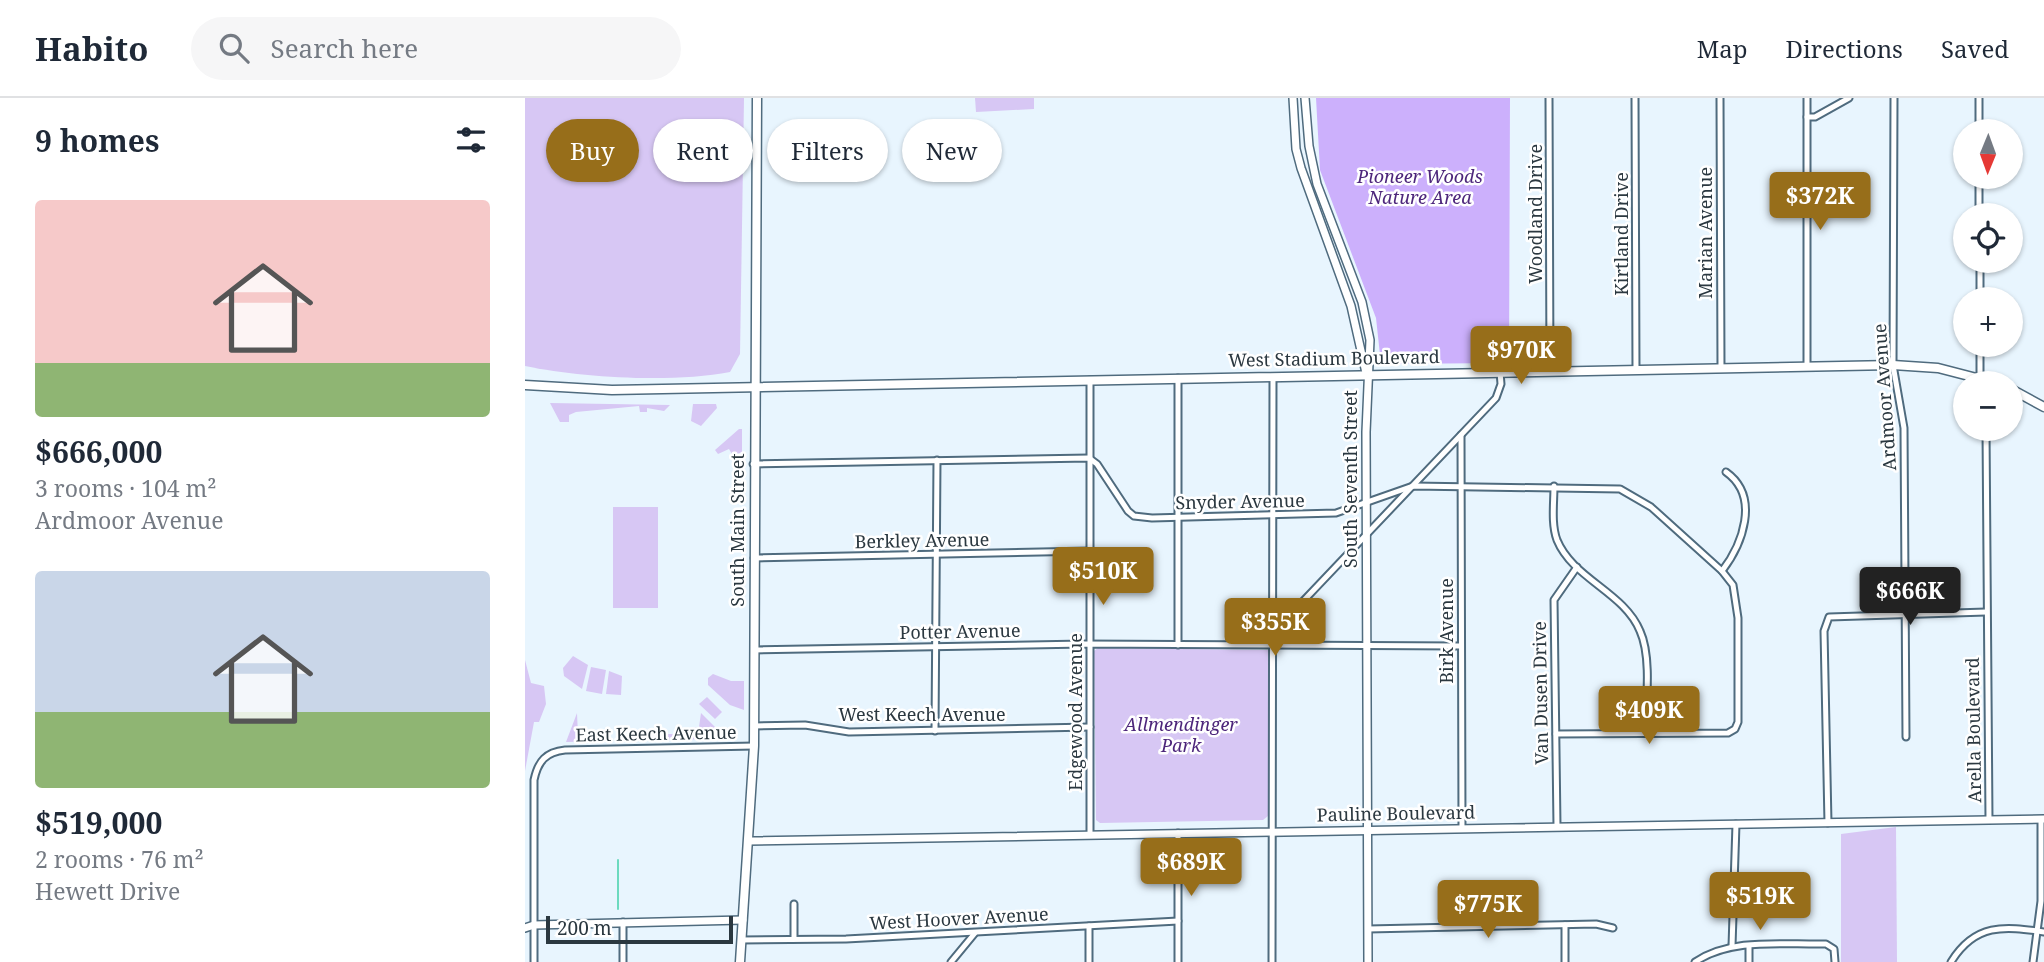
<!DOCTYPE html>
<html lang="en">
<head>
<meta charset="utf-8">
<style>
  :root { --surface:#fff; --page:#f6f6f7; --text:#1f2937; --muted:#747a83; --line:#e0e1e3; --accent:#976e1a }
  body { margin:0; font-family:"Noto Serif",serif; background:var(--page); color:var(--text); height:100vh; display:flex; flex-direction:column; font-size:26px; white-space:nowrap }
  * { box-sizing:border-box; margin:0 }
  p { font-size:23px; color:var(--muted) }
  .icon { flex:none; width:38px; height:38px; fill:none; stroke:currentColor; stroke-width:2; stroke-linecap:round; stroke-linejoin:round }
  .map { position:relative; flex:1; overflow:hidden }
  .details { display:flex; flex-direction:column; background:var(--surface); width:525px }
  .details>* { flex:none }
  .banner { position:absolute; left:21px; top:21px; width:665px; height:63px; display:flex; gap:14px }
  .needle { width:46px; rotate:181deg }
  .tools { position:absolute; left:1428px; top:21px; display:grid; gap:14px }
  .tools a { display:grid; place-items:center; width:70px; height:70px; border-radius:50%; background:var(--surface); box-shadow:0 2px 5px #0004; font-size:35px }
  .scale { position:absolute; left:21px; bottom:18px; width:187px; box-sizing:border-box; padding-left:7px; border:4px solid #2b3840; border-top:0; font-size:19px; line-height:24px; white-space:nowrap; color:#2b3840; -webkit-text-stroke:5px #fff; paint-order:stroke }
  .price { position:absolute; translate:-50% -60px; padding:0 16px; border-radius:7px; background:var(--accent); color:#fff; font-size:23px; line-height:46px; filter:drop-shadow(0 2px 4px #0008) }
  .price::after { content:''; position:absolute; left:50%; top:42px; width:21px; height:16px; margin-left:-10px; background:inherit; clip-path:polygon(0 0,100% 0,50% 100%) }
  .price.active { background:#222; color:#fff }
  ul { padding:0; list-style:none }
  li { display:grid; align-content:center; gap:14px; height:371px; padding:0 35px }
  li span { display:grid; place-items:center; height:217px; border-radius:7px; color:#555 }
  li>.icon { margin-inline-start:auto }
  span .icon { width:126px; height:126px; fill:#fffc; stroke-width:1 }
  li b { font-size:30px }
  h2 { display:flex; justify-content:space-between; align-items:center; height:84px; padding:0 35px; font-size:30px }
  .tag { padding:0 24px; border-radius:32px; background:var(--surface); box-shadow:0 2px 5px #0004; font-size:24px; line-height:63px }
  .tag.active { background:var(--accent); color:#fff }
  header { display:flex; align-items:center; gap:42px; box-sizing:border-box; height:98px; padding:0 35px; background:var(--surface); border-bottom:2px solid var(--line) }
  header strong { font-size:33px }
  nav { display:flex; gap:38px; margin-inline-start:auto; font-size:24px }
  .search { width:490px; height:63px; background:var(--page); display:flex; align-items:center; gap:18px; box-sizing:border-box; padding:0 24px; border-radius:38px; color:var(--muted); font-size:26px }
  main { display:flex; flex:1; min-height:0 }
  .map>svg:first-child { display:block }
</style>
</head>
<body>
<header>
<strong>Habito</strong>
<div class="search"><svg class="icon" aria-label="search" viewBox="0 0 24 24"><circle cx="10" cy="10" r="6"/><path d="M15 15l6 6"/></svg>Search here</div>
<nav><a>Map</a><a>Directions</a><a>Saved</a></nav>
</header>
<main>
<section class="details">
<h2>9 homes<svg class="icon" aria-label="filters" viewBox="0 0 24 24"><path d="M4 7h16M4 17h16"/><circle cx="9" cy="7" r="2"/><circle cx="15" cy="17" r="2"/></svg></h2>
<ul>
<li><span style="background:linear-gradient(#f6c9c9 75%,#8fb573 0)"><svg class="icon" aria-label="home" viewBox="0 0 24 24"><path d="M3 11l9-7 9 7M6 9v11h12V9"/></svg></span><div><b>$666,000</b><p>3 rooms · 104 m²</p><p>Ardmoor Avenue</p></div></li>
<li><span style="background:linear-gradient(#c9d6e8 65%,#8fb573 0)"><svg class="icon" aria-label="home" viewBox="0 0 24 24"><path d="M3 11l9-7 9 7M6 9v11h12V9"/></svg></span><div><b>$519,000</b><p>2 rooms · 76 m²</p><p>Hewett Drive</p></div></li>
</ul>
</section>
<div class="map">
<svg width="1519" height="864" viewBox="0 0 1519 864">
  <rect width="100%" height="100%" fill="#e8f5fe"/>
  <!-- green -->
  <g fill="#d7c7f4">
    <path d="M0,0H219L215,256L205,274C148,285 57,280 0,268Z"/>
    <polygon points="450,0 509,0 509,11 451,14"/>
    <polygon points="25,305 145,307 139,313 122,310 122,314 115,314 114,308 51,314 44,317 44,324 35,324"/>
    <polygon points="168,306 191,306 192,310 176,328 166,323"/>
    <polygon points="214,331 217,331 217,354 208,358 204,351 193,356 190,352"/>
    <rect x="88" y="409" width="45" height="101"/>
    <polygon points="573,550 743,552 743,718 738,722 575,725 571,722 569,553"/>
    <polygon points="48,558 63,567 57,591 39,578 38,570"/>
    <polygon points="0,562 6,585 19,588 21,606 14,624 9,624 0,673"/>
    <polygon points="66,569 81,572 77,596 61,593"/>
    <polygon points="84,573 97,578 96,597 81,596"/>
    <polygon points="188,576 206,583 219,583 219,612 205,607 183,587 183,580"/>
    <polygon points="182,599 197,614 190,621 174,606"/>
    <polygon points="52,615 53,638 78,638 78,643 41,644"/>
    <polygon points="176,615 193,632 191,641 143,642 143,636 149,636 150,633 174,629"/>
    <polygon points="1371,729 1372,864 1316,864 1316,736"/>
  </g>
  <!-- forest -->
  <polygon fill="#ccb0fc" points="791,0 985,0 984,265 856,266 851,220 795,72"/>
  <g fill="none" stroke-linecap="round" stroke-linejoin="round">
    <!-- stream -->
    <polyline stroke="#6cdabf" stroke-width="2" points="93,762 93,811"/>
    <defs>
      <g id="minor">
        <polyline points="1024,0 1025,273"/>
        <polyline points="1110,0 1111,272"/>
        <polyline points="1195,0 1196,270"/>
        <polyline points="1369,0 1368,267 1379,330 1381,639"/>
        <polyline points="1454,0 1454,33"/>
        <polyline points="1282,19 1290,19 1324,0"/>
        <polyline points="1454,79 1454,117"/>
        <polyline points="1455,163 1455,201"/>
        <polyline points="1455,247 1455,280"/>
        <polyline points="1282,268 1282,0"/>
        <polyline points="653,280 653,547"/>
        <polyline points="565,282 565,737"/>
        <polyline points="1461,331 1464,722"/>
        <polyline points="936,337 937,730"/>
        <polyline points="228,366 564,360 572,366 603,413 609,418 627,420 811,415 888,388 1095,391 1126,409 1197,473 1208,487 1213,520 1213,624 1210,631 1203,635 1031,636"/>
        <path d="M1029,388C1029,405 1026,426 1032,442C1048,481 1099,494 1115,533C1127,559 1121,606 1120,635"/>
        <polyline points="229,460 565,453"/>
        <path d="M1197,473C1217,447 1236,399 1201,374"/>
        <polyline points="746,537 971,300 976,286 975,274"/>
        <polyline points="229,552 559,546 936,548"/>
        <polyline points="229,628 280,627 324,634 565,629"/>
        <polyline points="410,633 412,362"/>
        <polyline points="1303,725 1299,533 1304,519 1461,514"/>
        <polyline points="1032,728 1029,502 1052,469"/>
        <polyline points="653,735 653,864"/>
        <polyline points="269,806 269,841"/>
        <polyline points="98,824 98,864"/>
        <polyline points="1040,827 1040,864"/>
        <polyline points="843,831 1071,826 1088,830"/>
        <polyline points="216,842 321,841 653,823"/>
        <polyline points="1207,848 1211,726"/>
        <polyline points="1224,848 1224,864"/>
        <path d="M9,864V682C13,663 21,654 40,652L229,648"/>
        <polyline points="426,864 450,835"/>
        <polyline points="564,864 564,828"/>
        <polyline points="747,864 748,279"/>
        <path d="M1170,864C1207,839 1258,847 1301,846L1309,851L1310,864"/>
        <path d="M1426,864C1450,825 1479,828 1519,834"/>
        <polyline points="1508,864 1516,803 1516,722"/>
      </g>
      <g id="tertiary">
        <polyline points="768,0 771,51 776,70 826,208 841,275"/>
        <polyline points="780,0 784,48 792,86 837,204 845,242 841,334 843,864"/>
        <polyline points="223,743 1519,721"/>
        <polyline points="0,830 9,827 218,822"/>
      </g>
      <g id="secondary">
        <polyline points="0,287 87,292 1368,267 1413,270 1471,285"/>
        <polyline points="1486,291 1519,309"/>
        <polyline points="215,864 229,648 232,0"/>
      </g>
    </defs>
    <!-- minor casing -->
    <use href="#minor" stroke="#4f6b7e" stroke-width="9"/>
    <!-- tertiary casing -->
    <use href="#tertiary" stroke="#4f6b7e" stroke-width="10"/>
    <!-- secondary casing -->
    <use href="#secondary" stroke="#4f6b7e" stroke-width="11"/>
    <!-- minor -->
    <use href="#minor" stroke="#fff" stroke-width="5"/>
    <!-- tertiary -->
    <use href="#tertiary" stroke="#fff" stroke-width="7"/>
    <!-- secondary -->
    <use href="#secondary" stroke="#fff" stroke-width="8"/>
  </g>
  <g text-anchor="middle" stroke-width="5" stroke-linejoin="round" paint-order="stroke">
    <!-- park labels -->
    <g font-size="18" font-style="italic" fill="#4d267b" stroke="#fff">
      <text x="895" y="85">Pioneer Woods<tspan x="895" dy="21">Nature Area</tspan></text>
      <text x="656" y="633">Allmendinger<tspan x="656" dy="21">Park</tspan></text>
    </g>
    <!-- street labels -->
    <g font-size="18" fill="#2b3840" stroke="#fff">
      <text transform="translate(1011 116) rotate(-90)" y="6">Woodland Drive</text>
      <text transform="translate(1181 135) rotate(-90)" y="6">Marian Avenue</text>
      <text transform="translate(1097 136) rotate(-90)" y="6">Kirtland Drive</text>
      <text transform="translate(809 261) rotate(-1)" y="6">West Stadium Boulevard</text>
      <text transform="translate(1360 299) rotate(-94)" y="6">Ardmoor Avenue</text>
      <text transform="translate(826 381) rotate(-90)" y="6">South Seventh Street</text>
      <text transform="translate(715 404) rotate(-1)" y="6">Snyder Avenue</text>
      <text transform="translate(213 432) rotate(-90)" y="6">South Main Street</text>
      <text transform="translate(397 443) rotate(-1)" y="6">Berkley Avenue</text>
      <text transform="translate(922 533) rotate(-90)" y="6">Birk Avenue</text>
      <text transform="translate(435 534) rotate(-1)" y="6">Potter Avenue</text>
      <text transform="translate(1016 595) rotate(-91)" y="6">Van Dusen Drive</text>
      <text transform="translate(551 614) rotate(-90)" y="6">Edgewood Avenue</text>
      <text x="397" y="623">West Keech Avenue</text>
      <text transform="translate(1449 632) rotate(-91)" y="6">Arella Boulevard</text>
      <text transform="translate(131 636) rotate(-1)" y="6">East Keech Avenue</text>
      <text transform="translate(871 716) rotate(-1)" y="6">Pauline Boulevard</text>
      <text transform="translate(434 821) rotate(-3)" y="6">West Hoover Avenue</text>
    </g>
  </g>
</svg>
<div class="tools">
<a><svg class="needle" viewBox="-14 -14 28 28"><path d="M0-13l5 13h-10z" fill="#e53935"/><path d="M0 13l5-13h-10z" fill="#747a83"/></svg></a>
<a><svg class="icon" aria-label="locate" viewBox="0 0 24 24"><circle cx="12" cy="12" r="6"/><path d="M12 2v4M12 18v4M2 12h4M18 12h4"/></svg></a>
<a>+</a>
<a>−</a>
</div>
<div class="scale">200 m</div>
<b class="price" style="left:1295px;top:134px">$372K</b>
<b class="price" style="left:996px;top:288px">$970K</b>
<b class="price" style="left:578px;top:509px">$510K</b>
<b class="price active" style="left:1385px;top:529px">$666K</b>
<b class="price" style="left:750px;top:560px">$355K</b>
<b class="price" style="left:1124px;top:648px">$409K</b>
<b class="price" style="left:666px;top:800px">$689K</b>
<b class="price" style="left:1235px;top:834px">$519K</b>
<b class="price" style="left:963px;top:842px">$775K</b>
<div class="banner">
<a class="tag active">Buy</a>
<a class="tag">Rent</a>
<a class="tag">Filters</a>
<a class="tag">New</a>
</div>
</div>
</main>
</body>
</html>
